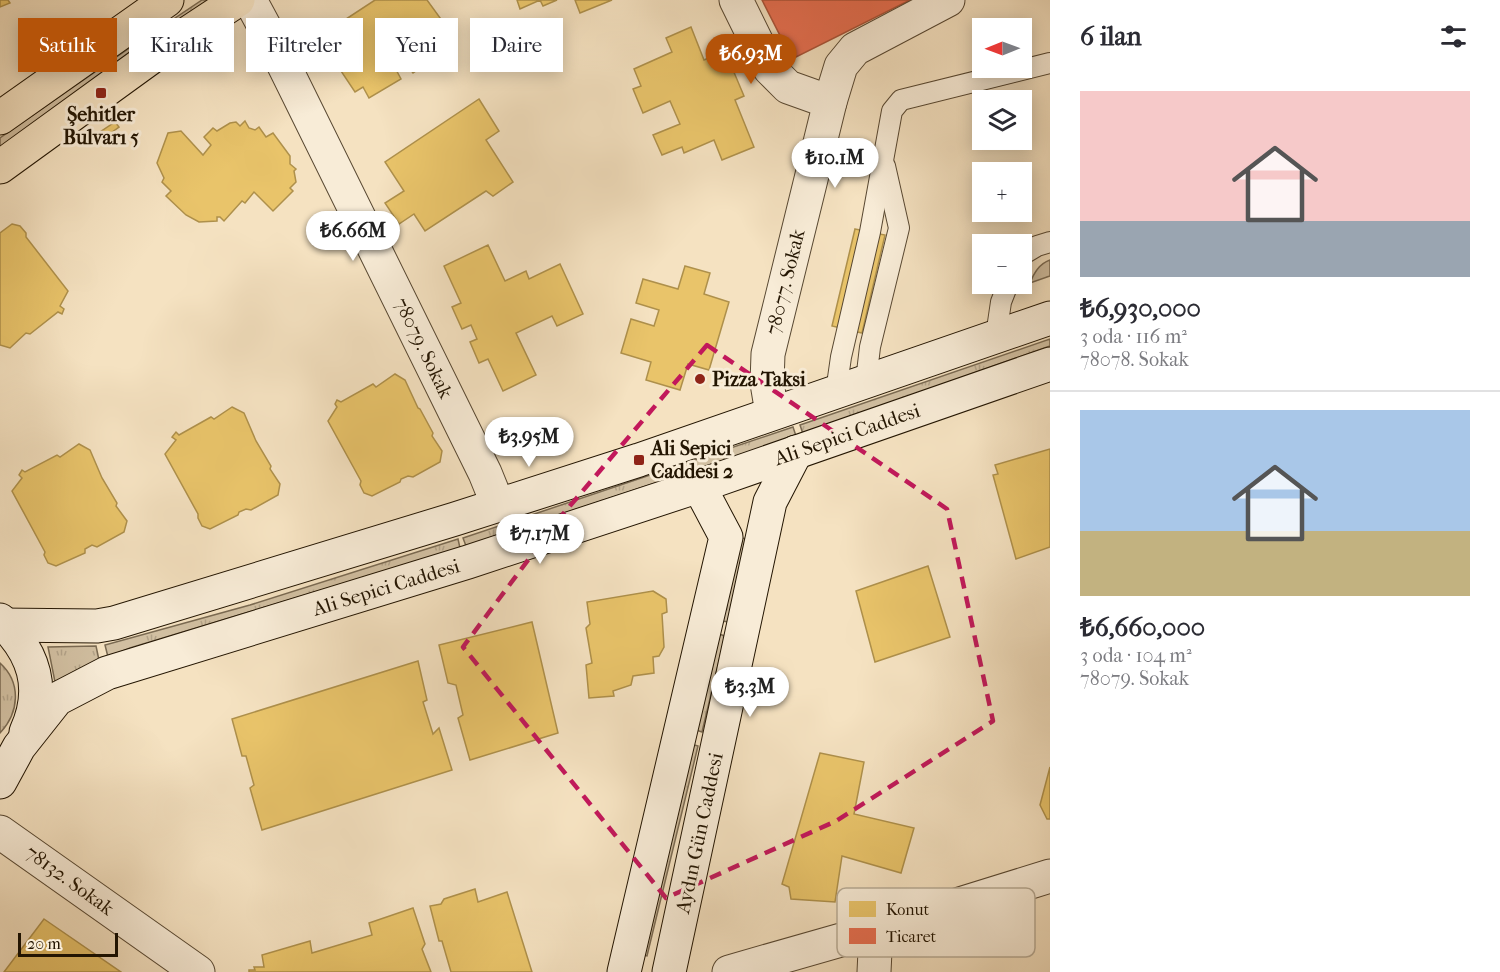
<!DOCTYPE html>
<html lang="tr">
<head>
<meta charset="utf-8">
<style>
  :root { --surface:#fff; --page:#f2f2f3; --text:#2b2b33; --muted:#7c7c81; --line:#e1e1e2; --accent:#b45309 }
  body { margin:0; font-family:"IM FELL French Canon",serif; background:var(--page); color:var(--text); height:100vh; display:flex; flex-direction:column; font-size:22px; white-space:nowrap }
  * { box-sizing:border-box; margin:0 }
  p { font-size:20px; color:var(--muted) }
  .icon { flex:none; width:33px; height:33px; fill:none; stroke:currentColor; stroke-width:2; stroke-linecap:round; stroke-linejoin:round }
  .map { position:relative; flex:1; overflow:hidden }
  .sheet { display:flex; flex-direction:column; background:var(--surface); width:450px }
  .sheet>* { flex:none }
  .banner { position:absolute; left:18px; top:18px; width:570px; height:54px; display:flex; gap:12px }
  .needle { width:39px; rotate:269deg }
  .controls { position:absolute; left:972px; top:18px; display:grid; gap:12px }
  .controls a { display:grid; place-items:center; width:60px; height:60px; border-radius:0px; background:var(--surface); box-shadow:0 3px 15px #0003; font-size:30px }
  .scale { position:absolute; left:18px; bottom:15px; width:100px; box-sizing:border-box; padding-left:6px; border:3px solid #231502; border-top:0; font-size:16px; line-height:21px; white-space:nowrap; color:#231502; -webkit-text-stroke:4px #f8ecd7; paint-order:stroke }
  .price { position:absolute; translate:-50% -51px; padding:0 14px; border-radius:21px; background:#fff; color:#222; font-size:20px; line-height:39px; filter:drop-shadow(0 2px 3px #0008) }
  .price::after { content:''; position:absolute; left:50%; top:36px; width:18px; height:14px; margin-left:-9px; background:inherit; clip-path:polygon(0 0,100% 0,50% 100%) }
  .price.on { background:var(--accent); color:#fff }
  ul { padding:0; list-style:none }
  li { display:grid; align-content:center; gap:12px; height:318px; padding:0 30px }
  li+li { border-top:2px solid var(--line) }
  li span { display:grid; place-items:center; height:186px; border-radius:0px; color:#555 }
  li>.icon { margin-inline-start:auto }
  span .icon { width:108px; height:108px; fill:#fffc; stroke-width:1 }
  li b { font-size:26px }
  h2 { display:flex; justify-content:space-between; align-items:center; height:72px; padding:0 30px; font-size:26px }
  .tag { padding:0 21px; border-radius:0px; background:var(--surface); box-shadow:0 3px 15px #0003; font-size:21px; line-height:54px }
  .tag.on { background:var(--accent); color:#fff }
  main { display:flex; flex:1; min-height:0 }
  .map>svg:first-child { display:block }
</style>
</head>
<body>
<main>
<div class="map">
<svg width="1050" height="972" viewBox="0 0 1050 972">
  <defs>
    <pattern id="grass-tufts" width="24" height="20" patternUnits="userSpaceOnUse" patternTransform="scale(1.5)"><rect width="24" height="20" fill="#d1bfa1"/><path d="M3 7l-1-3M5 7V3M7 7l1-3M15 17l-1-3M17 17v-4M19 17l1-3" fill="none" stroke="#b3a389"/></pattern>
  </defs>
  <rect width="100%" height="100%" fill="#f5e2c1"/>
  <filter id="stains"><feTurbulence type="fractalNoise" baseFrequency=".00333" numOctaves="4"/><feColorMatrix values="0 0 0 0 .2 0 0 0 0 .09 0 0 0 0 .02 0 0 0 .5 -.17"/></filter>
  <radialGradient id="worn" r=".72"><stop offset=".6" stop-color="#630" stop-opacity="0"/><stop offset="1" stop-color="#630" stop-opacity=".3"/></radialGradient>
  <!-- grass -->
  <g fill="url(#grass-tufts)" stroke="#7a6a52" stroke-width="1.5">
    <polygon points="202,0 215,0 149,45 144,39"/>
    <polygon points="141,40 145,47 0,151 0,138"/>
    <path d="M1050,260V276L1030,283C1034,273 1039,264 1050,260Z"/>
    <polygon points="1050,339 1050,346 803,434 800,425"/>
    <polygon points="793,427 796,436 466,546 463,538"/>
    <polygon points="742,538 747,539 729,622 722,621"/>
    <polygon points="458,539 460,548 130,648 108,657 105,645 250,605"/>
    <polygon points="719,634 725,636 702,732 696,730"/>
    <polygon points="96,646 99,660 55,682 48,647"/>
    <path d="M0,663C22,683 19,713 0,733Z"/>
    <polygon points="691,744 698,746 647,956 641,955"/>
  </g>
  <!-- homes -->
  <g fill="#e9c46a" stroke="#ae904b" stroke-width="1.5">
    <polygon points="0,0 8,0 10,3 0,7"/>
    <polygon points="375,0 427,0 446,26 440,31 450,47 413,73 401,57 393,64 401,79 369,98 363,87 355,92 321,41 346,25 343,21"/>
    <polygon points="517,0 557,0 543,6 540,0 520,9"/>
    <polygon points="575,0 612,0 580,13"/>
    <polygon points="691,27 704,60 725,51 744,96 735,100 754,147 722,160 714,140 684,153 682,147 662,155 653,135 680,124 670,101 643,113 633,89 641,86 634,69 672,52 666,38"/>
    <polygon points="479,99 499,131 486,140 513,182 493,196 486,191 425,231 414,214 399,224 385,203 404,191 385,162"/>
    <polygon points="245,121 249,128 255,130 259,127 266,137 273,133 290,156 290,164 296,169 294,171 296,182 290,188 293,191 273,211 254,192 245,203 242,201 224,221 220,217 217,217 217,221 199,222 186,215 166,196 171,191 162,182 164,178 157,163 168,133 181,131 203,155 211,145 204,137 213,128 217,131 230,123 236,122 240,126"/>
    <polygon points="115,122 119,127 104,138 100,132"/>
    <polygon points="12,224 20,226 26,233 26,237 68,291 60,306 64,309 62,314 58,312 30,334 26,333 10,348 0,345 0,233"/>
    <polygon points="855,229 885,235 862,333 832,326"/>
    <polygon points="488,245 505,281 526,271 529,279 560,264 583,314 557,326 552,316 516,333 536,375 503,391 488,359 479,363 470,342 477,339 471,325 462,329 452,307 461,303 444,266"/>
    <polygon points="685,266 710,273 704,294 729,302 709,370 688,364 680,390 646,380 651,362 621,353 631,319 654,326 659,310 636,303 643,279 678,289"/>
    <polygon points="395,374 405,380 418,408 420,409 433,433 432,436 442,451 440,462 413,477 408,476 401,479 400,482 372,496 364,493 360,485 361,481 328,421 337,407 335,404 337,400 341,402 373,384 376,387"/>
    <polygon points="232,407 244,413 256,441 271,466 270,469 280,484 278,495 251,510 246,509 239,512 238,515 210,529 202,526 198,518 198,514 165,454 176,440 172,437 176,432 179,435 211,417 214,419"/>
    <polygon points="79,444 90,450 102,478 117,503 116,506 127,521 124,532 97,547 92,545 85,549 85,553 56,566 48,563 44,555 45,552 12,491 22,478 19,475 22,470 25,472 57,455 60,457"/>
    <polygon points="1050,449 1050,547 1016,559 993,475 998,474 995,465"/>
    <polygon points="928,566 950,637 875,662 856,591"/>
    <polygon points="653,591 666,599 667,612 662,614 664,647 659,656 653,657 654,673 633,676 631,685 613,691 614,696 589,698 586,665 592,663 586,628 590,624 587,602"/>
    <polygon points="532,622 558,733 470,760 458,718 463,715 456,685 448,683 439,645"/>
    <polygon points="418,661 427,700 423,702 433,734 439,728 452,770 262,830 250,788 254,785 246,756 242,756 232,719"/>
    <polygon points="820,753 864,762 854,814 914,828 901,873 842,856 835,902 791,899 789,887 782,884"/>
    <polygon points="1050,767 1050,819 1047,819 1040,805"/>
    <polygon points="475,889 478,902 507,892 532,972 451,972 442,941 439,941 430,906 441,904 444,899"/>
    <polygon points="413,908 425,944 422,949 431,972 249,972 249,970 255,970 254,967 264,967 262,955 310,941 312,953 372,935 369,923"/>
    <polygon points="44,919 121,972 4,972"/>
  </g>
  <!-- shops -->
  <polygon fill="#e76f51" stroke="#ac5439" stroke-width="1.5" points="762,0 910,0 792,59"/>
  <g fill="none" stroke-linecap="round" stroke-linejoin="round">
    <defs>
      <g id="lane">
        <polyline points="1022,255 1037,246 1050,242"/>
        <polyline points="996,336 1001,302 1008,284"/>
        <polyline points="866,381 870,347 899,228 885,166"/>
        <polyline points="836,392 841,357 870,232 892,111 901,100 1050,63"/>
      </g>
      <g id="street">
        <polyline points="250,0 270,37 485,473 498,505"/>
        <polyline points="736,0 770,69 788,87 830,102"/>
        <polyline points="772,413 767,383 768,354 830,102 841,66 855,49 948,0"/>
        <polyline points="0,832 198,972"/>
        <polyline points="729,972 876,930 1050,876"/>
        <polyline points="874,972 876,930"/>
      </g>
      <g id="secondary">
        <path d="M0,620C34,652 46,688 26,732"/>
        <polyline points="0,625 97,626 114,623 455,519 639,460 1050,318"/>
        <polyline points="0,782 19,747 57,699 107,673 468,562 699,486 1050,364"/>
        <polyline points="624,972 726,537 699,486"/>
        <polyline points="669,972 770,502 796,452"/>
      </g>
      <g id="primary">
        <polyline points="0,118 167,0"/>
        <polyline points="0,167 153,56 238,0"/>
      </g>
    </defs>
    <!-- lane casing -->
    <use href="#lane" stroke="#584832" stroke-width="22"/>
    <!-- street casing -->
    <use href="#street" stroke="#584832" stroke-width="35"/>
    <!-- secondary casing -->
    <use href="#secondary" stroke="#231502" stroke-width="35"/>
    <!-- primary casing -->
    <use href="#primary" stroke="#231502" stroke-width="35"/>
    <!-- lane -->
    <use href="#lane" stroke="#f8ecd7" stroke-width="20"/>
    <!-- street -->
    <use href="#street" stroke="#f8ecd7" stroke-width="33"/>
    <!-- secondary -->
    <use href="#secondary" stroke="#f8ecd7" stroke-width="33"/>
    <!-- primary -->
    <use href="#primary" stroke="#f5e2c1" stroke-width="33"/>
  </g>
  <!-- marked area -->
  <path fill="none" stroke="#c2185b" stroke-width="4.5" stroke-dasharray="12 8" stroke-linejoin="round" d="M707,345L947,509L993,721L836,821L666,898L463,647L558,520Z"/>
  <!-- markers -->
  <g fill="#8f2418" stroke="#f8ecd7" stroke-width="2">
    <rect x="95" y="87" width="12" height="12" rx="3"/>
    <circle cx="700" cy="379" r="6"/>
    <rect x="633" y="454" width="12" height="12" rx="3"/>
  </g>
  <g text-anchor="middle" stroke-width="6" stroke-linejoin="round" paint-order="stroke">
    <!-- poi labels -->
    <g font-size="20" font-weight="bold" fill="#231502" stroke="#f8ecd7" text-anchor="start">
      <text x="101" y="121" text-anchor="middle">Şehitler<tspan x="101" dy="23">Bulvarı 5</tspan></text>
      <text x="712" y="386">Pizza Taksi</text>
      <text x="651" y="455">Ali Sepici<tspan x="651" dy="23">Caddesi 2</tspan></text>
    </g>
    <!-- street labels -->
    <g font-size="20" fill="#231502" stroke="#f8ecd7">
      <text transform="translate(785 282) rotate(-76)" y="7">78077. Sokak</text>
      <text transform="translate(424 348) rotate(64)" y="7">78079. Sokak</text>
      <text transform="translate(847 434) rotate(-19)" y="7">Ali Sepici Caddesi</text>
      <text transform="translate(386 587) rotate(-17)" y="7">Ali Sepici Caddesi</text>
      <text transform="translate(699 833) rotate(-78)" y="7">Aydın Gün Caddesi</text>
      <text transform="translate(70 880) rotate(36)" y="7">78132. Sokak</text>
    </g>
  </g>
  <!-- legend -->
  <rect x="837" y="888" width="198" height="69" rx="9" fill="#f8ecd7" stroke="#b8ac97" stroke-width="1.5"/>
  <rect x="849" y="901" width="27" height="16" fill="#e9c46a"/>
  <rect x="849" y="928" width="27" height="16" fill="#e76f51"/>
  <g font-size="16" fill="#231502">
    <text x="886" y="915">Konut</text>
    <text x="886" y="942">Ticaret</text>
  </g>
  <rect width="100%" height="100%" filter="url(#stains)"/>
  <rect width="100%" height="100%" fill="url(#worn)"/>
</svg>
<div class="controls">
<a><svg class="needle" viewBox="-14 -14 28 28"><path d="M0-13l5 13h-10z" fill="#e53935"/><path d="M0 13l5-13h-10z" fill="#7c7c81"/></svg></a>
<a><svg class="icon" aria-label="layers" viewBox="0 0 24 24"><path d="M12 4l9 5-9 5-9-5zM3 14l9 5 9-5"/></svg></a>
<a>+</a>
<a>−</a>
</div>
<div class="scale">20 m</div>
<b class="price on" style="left:751px;top:85px">₺6.93M</b>
<b class="price" style="left:835px;top:189px">₺10.1M</b>
<b class="price" style="left:353px;top:262px">₺6.66M</b>
<b class="price" style="left:529px;top:468px">₺3.95M</b>
<b class="price" style="left:540px;top:565px">₺7.17M</b>
<b class="price" style="left:750px;top:718px">₺3.3M</b>
<div class="banner">
<a class="tag on">Satılık</a>
<a class="tag">Kiralık</a>
<a class="tag">Filtreler</a>
<a class="tag">Yeni</a>
<a class="tag">Daire</a>
</div>
</div>
<section class="sheet">
<h2>6 ilan<svg class="icon" aria-label="filters" viewBox="0 0 24 24"><path d="M4 7h16M4 17h16"/><circle cx="9" cy="7" r="2"/><circle cx="15" cy="17" r="2"/></svg></h2>
<ul>
<li><span style="background:linear-gradient(#f6c9c9 70%,#9aa5b1 0)"><svg class="icon" aria-label="home" viewBox="0 0 24 24"><path d="M3 11l9-7 9 7M6 9v11h12V9"/></svg></span><div><b>₺6,930,000</b><p>3 oda · 116 m²</p><p>78078. Sokak</p></div></li>
<li><span style="background:linear-gradient(#a9c7e8 65%,#c2b280 0)"><svg class="icon" aria-label="home" viewBox="0 0 24 24"><path d="M3 11l9-7 9 7M6 9v11h12V9"/></svg></span><div><b>₺6,660,000</b><p>3 oda · 104 m²</p><p>78079. Sokak</p></div></li>
</ul>
</section>
</main>
</body>
</html>
